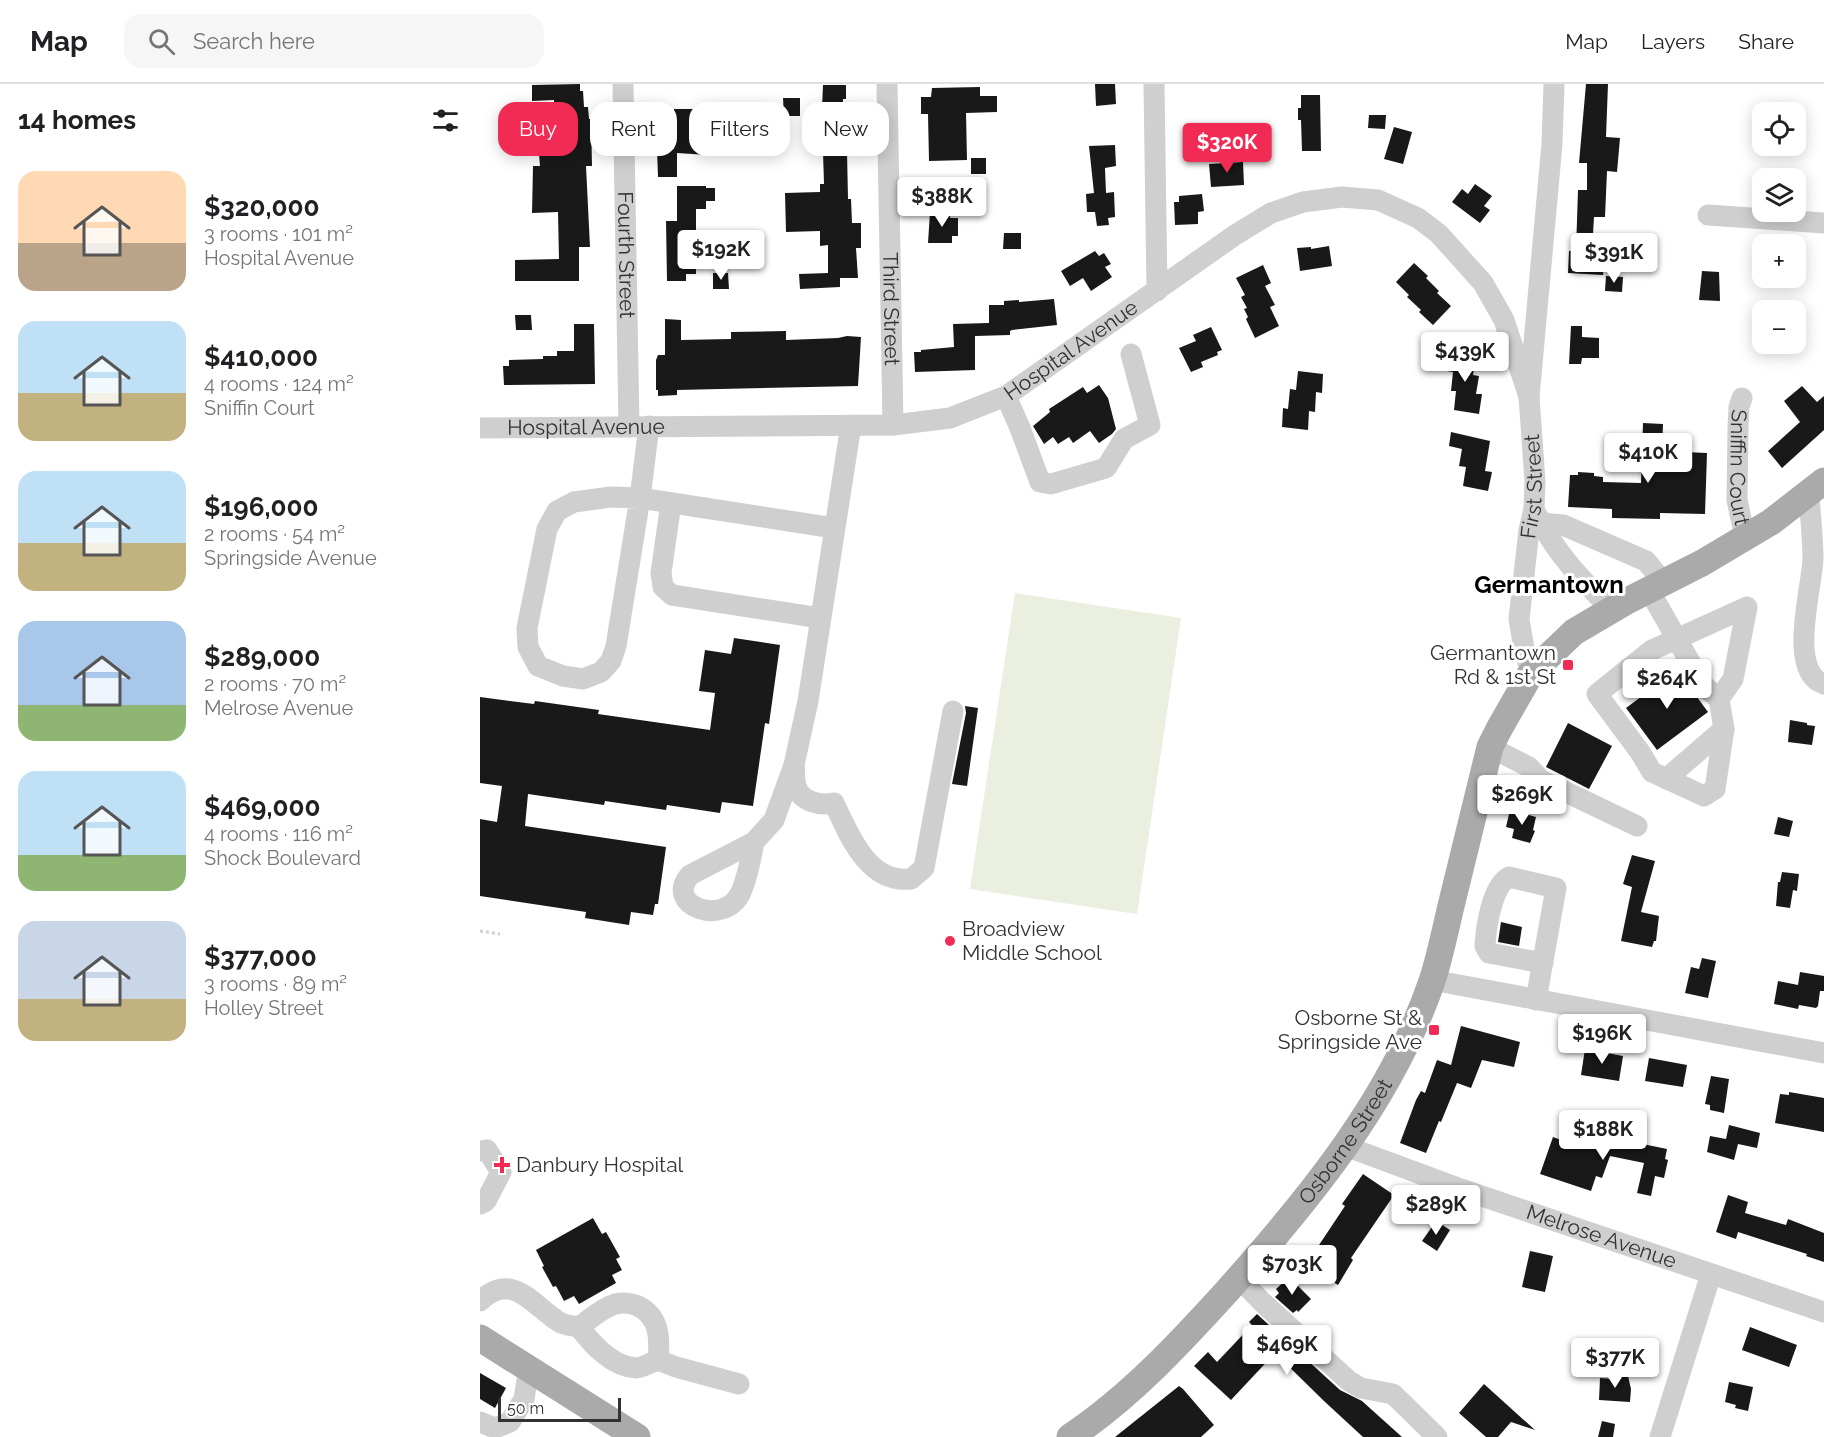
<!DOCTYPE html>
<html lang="en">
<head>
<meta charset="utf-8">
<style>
  :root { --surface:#fff; --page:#f6f6f6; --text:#202124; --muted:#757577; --line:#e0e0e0; --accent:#f22b54 }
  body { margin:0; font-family:Raleway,sans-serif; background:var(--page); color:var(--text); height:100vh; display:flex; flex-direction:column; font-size:22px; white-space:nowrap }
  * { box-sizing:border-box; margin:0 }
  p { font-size:20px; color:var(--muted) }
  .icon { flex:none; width:33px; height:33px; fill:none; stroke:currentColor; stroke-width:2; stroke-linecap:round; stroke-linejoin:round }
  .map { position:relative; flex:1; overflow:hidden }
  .drawer { display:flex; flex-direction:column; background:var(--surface); width:480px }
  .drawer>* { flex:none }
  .hud { position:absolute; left:18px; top:18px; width:570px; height:54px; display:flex; gap:12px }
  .controls { position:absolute; left:1272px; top:18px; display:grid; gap:12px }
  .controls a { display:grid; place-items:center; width:54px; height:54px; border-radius:12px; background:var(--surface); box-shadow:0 3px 15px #0003; font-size:30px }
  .scale { position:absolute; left:18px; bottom:15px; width:123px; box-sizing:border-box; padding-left:6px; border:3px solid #323232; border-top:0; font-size:16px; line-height:21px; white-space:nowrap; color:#323232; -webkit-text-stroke:4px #fff; paint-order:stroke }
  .price { position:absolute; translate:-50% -51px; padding:0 14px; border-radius:6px; background:#fff; color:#222; font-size:20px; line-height:39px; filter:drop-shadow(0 2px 3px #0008) }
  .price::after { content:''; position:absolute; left:50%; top:36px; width:18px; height:14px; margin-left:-9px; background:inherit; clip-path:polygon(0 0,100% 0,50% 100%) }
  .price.on { background:var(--accent); color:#fff }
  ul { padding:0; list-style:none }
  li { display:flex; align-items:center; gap:18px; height:150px; padding:0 18px }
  li span { display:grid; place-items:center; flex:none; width:168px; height:120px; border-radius:18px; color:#555 }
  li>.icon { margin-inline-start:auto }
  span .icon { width:72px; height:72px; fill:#fffc; stroke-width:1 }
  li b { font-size:26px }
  h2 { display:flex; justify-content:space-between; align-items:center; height:72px; padding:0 18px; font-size:26px }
  .tag { padding:0 21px; border-radius:18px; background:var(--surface); box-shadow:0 3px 15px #0003; font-size:21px; line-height:54px }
  .tag.on { background:var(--accent); color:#fff }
  header { display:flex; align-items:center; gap:36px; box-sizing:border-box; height:84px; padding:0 30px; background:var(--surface); border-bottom:2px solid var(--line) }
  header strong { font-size:28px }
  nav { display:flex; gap:33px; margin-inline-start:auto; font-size:21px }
  .search { width:420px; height:54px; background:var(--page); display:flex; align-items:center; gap:15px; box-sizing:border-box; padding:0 21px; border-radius:18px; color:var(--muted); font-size:22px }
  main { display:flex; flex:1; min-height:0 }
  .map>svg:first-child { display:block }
</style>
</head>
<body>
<header>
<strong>Map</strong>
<div class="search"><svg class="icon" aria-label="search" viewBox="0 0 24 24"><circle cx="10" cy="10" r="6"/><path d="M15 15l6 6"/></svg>Search here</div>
<nav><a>Map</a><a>Layers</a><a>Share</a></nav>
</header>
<main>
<section class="drawer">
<h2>14 homes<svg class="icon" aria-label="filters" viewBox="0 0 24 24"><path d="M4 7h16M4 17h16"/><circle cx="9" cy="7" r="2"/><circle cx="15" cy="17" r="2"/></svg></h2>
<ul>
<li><span style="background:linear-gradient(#ffd9b3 60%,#b9a48a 0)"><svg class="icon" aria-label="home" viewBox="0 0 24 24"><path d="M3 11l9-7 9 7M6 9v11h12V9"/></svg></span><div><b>$320,000</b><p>3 rooms · 101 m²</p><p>Hospital Avenue</p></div></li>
<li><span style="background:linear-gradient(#bfe0f5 60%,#c2b280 0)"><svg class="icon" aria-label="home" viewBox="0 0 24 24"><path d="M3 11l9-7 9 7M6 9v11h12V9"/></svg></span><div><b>$410,000</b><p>4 rooms · 124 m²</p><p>Sniffin Court</p></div></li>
<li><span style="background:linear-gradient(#bfe0f5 60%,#c2b280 0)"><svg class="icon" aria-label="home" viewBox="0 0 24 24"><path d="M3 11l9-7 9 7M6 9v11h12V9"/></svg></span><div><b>$196,000</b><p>2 rooms · 54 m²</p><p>Springside Avenue</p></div></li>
<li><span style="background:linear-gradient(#a9c7e8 70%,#8fb573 0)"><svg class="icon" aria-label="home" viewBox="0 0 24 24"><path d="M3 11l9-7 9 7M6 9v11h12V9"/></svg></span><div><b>$289,000</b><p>2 rooms · 70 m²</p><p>Melrose Avenue</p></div></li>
<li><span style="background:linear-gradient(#bfe0f5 70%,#8fb573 0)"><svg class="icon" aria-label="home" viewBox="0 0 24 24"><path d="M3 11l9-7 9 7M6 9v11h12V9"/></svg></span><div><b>$469,000</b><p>4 rooms · 116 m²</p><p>Shock Boulevard</p></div></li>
<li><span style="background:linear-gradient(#c9d6e8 65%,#c2b280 0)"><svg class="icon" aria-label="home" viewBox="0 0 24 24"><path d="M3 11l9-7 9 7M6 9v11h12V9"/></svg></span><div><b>$377,000</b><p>3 rooms · 89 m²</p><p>Holley Street</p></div></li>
</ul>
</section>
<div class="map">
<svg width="1344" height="1353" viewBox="0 0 1344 1353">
  <rect width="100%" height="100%" fill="#fff"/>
  <!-- pitch -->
  <polygon fill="#eaefdf" points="535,509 701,534 657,830 490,805"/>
  <!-- building -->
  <g fill="#191919">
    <polygon points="100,0 100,7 103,7 104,23 108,23 109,35 111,35 112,82 106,82 110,163 99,163 99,197 35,197 35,176 79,175 78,128 52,129 53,82 60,82 58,58 51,58 51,44 75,43 74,16 52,17 52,1"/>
    <polygon points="615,0 635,0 636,20 616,22"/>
    <polygon points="1106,0 1128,0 1126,53 1140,54 1137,88 1127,87 1125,133 1114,133 1112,167 1120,167 1119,176 1124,176 1123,191 1088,189 1089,167 1096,166 1098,106 1107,106 1107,79 1099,79"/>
    <polygon points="343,1 366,1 366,15 363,15 363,24 342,24"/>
    <polygon points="500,3 500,12 517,12 517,28 486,29 487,76 449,77 448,30 441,30 441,13 451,13 452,4"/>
    <polygon points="821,11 840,11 841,67 822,67 821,36 818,36 818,24 821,24"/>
    <polygon points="303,14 320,14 320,32 304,32"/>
    <polygon points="194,25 227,25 228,71 197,69 197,93 178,93 177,66 194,65"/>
    <polygon points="889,31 906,31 905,45 888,44"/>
    <polygon points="914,43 932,48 923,80 904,75"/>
    <polygon points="635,61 636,82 625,84 626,109 634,108 635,133 628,134 629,141 617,142 615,128 607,128 606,110 614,109 609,62"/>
    <polygon points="367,67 368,115 371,115 372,139 381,139 381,164 376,164 378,194 360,194 360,203 320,205 319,190 348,189 348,161 340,162 340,147 306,148 305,109 340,108 340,100 344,100 343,68"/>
    <rect x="491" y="74" width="15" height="16"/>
    <polygon points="763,78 764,101 731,103 729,80"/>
    <polygon points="995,100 1012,112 1004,122 1010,126 1000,139 972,118 982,105 988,110"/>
    <polygon points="197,102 226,102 226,104 235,104 235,117 226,117 226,125 216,125 216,190 206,190 206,197 187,197 186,137 197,137"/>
    <polygon points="722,110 724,127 718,128 718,140 695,141 694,118 699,118 699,112"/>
    <polygon points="450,128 470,129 470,134 478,134 478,152 472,152 472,159 448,159"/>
    <polygon points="524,149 541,149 541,165 523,165"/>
    <polygon points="849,162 852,182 820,187 817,164 831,163 831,165"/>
    <polygon points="615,167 619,172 624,169 631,180 625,183 632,193 611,207 603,194 590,202 581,187"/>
    <polygon points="934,179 948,192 946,194 959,207 957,209 971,222 953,241 939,228 941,226 927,213 929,211 916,198"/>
    <polygon points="783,181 791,199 785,202 795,221 790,223 799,242 775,254 766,235 768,233 764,225 767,224 761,213 765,211 756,194"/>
    <polygon points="1222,187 1239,188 1240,217 1219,216"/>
    <polygon points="233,189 248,189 249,205 233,205"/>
    <polygon points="1126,192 1143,193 1142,208 1125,207"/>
    <polygon points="574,215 577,241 532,246 530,247 530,251 495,252 495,286 435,288 434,268 441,268 441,266 474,263 473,240 509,239 509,221 524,221 524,217 539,216 539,218"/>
    <polygon points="35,231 51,231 52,246 36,246"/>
    <polygon points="185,235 201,236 201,256 251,255 251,248 306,247 306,256 358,254 367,252 381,253 378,302 197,306 197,311 178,312 178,306 176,306 176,276 178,271 185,271"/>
    <polygon points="94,240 114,240 115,300 24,301 23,282 29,282 29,276 63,275 63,272 77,272 77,267 94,267"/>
    <polygon points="1091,242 1102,242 1102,253 1119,254 1119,274 1102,274 1101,280 1089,280"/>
    <polygon points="731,243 742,266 737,268 738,271 721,278 723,283 711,288 699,264 716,257 713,251"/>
    <polygon points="970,268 996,272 993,291 999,292 996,310 1002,310 999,330 974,326 976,307 971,307 973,288 967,287"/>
    <polygon points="818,287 843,290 842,309 836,308 835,328 829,327 828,346 802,343 803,324 808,325 810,305 816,306"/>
    <polygon points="619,301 628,314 636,345 632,350 619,359 610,347 593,359 589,353 578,360 573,353 564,360 553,342 570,328 569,325 603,303 607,309"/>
    <polygon points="1322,302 1337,318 1344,312 1344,346 1302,384 1288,367 1320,338 1304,317"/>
    <polygon points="1163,339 1183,340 1182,367 1227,369 1225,430 1180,429 1180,435 1132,434 1132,425 1088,423 1090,391 1098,391 1098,388 1114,389 1114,392 1123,393 1123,398 1161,399"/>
    <polygon points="971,348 1010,357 1005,387 1012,388 1008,407 983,402 986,383 979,382 982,365 969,362"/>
    <polygon points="254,554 300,561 289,640 285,639 273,722 242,718 240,729 187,721 186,726 125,717 124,721 48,710 45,742 186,763 178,820 175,820 173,831 151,828 149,841 105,834 106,828 0,812 0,735 17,738 22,702 0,699 0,613 54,620 55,617 119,626 118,630 230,646 235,609 219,607 225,566 251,570"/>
    <polygon points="1197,586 1228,628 1177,666 1146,624"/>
    <polygon points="485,622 498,624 487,702 472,700 486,629"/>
    <polygon points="1310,636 1327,639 1327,641 1335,642 1332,661 1308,658"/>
    <polygon points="1088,639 1132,662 1109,705 1066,683"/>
    <polygon points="1030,726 1056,733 1053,746 1055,747 1050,759 1032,754 1034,745 1026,743"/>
    <polygon points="1298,733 1313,737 1309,753 1294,750"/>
    <polygon points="1152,771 1175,777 1161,828 1179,832 1176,857 1174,857 1172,863 1141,857 1152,803 1143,800"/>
    <polygon points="1302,788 1319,790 1317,807 1313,806 1310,824 1296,822 1298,798 1300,798"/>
    <polygon points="1021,838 1042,843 1039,862 1018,858"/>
    <polygon points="1222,874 1236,877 1228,914 1205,909 1211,883 1219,885"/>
    <polygon points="1320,888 1344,892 1344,907 1340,907 1338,922 1336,924 1319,921 1318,925 1294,920 1298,897 1318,901"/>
    <polygon points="981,942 1040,958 1034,983 1002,976 991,1004 977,999 961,1038 959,1037 946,1069 920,1059 936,1016 941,1007 945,1009 957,976 971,981"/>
    <polygon points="1105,965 1143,972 1139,997 1101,991"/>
    <polygon points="1169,974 1207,981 1203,1003 1165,997"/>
    <polygon points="1231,992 1249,995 1244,1029 1230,1026 1230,1021 1225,1020"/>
    <polygon points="1309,1008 1344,1014 1344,1048 1295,1039 1300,1010 1309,1011"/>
    <polygon points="1249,1041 1280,1049 1277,1064 1258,1060 1254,1076 1227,1068 1230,1052 1246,1055"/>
    <polygon points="1139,1050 1159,1054 1158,1059 1187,1065 1185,1075 1188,1076 1184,1094 1175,1092 1171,1112 1157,1109 1164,1079 1130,1072 1122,1094 1116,1092 1111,1107 1060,1090 1073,1053 1106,1065 1110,1051 1138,1059"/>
    <polygon points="883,1090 914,1111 871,1174 873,1176 858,1201 853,1198 852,1200 821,1180 825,1177 822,1175 832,1161 837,1164 865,1122 862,1120"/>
    <polygon points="1248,1111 1268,1118 1265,1129 1306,1141 1308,1135 1344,1149 1344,1178 1326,1172 1327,1170 1258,1148 1256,1155 1236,1148"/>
    <polygon points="113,1134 122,1150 126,1148 140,1173 136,1175 142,1186 132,1191 136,1199 99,1220 94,1212 84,1217 76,1202 73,1203 62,1183 64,1182 56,1166"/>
    <polygon points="956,1137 970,1146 957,1167 942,1157"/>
    <polygon points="1050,1167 1073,1172 1065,1208 1042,1203"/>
    <polygon points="809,1193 831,1215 818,1228 817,1226 813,1229 795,1213 799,1209 796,1205"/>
    <polygon points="777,1230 860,1306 882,1317 922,1353 883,1353 844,1317 795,1269 751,1316 714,1282 728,1268 737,1278 772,1241 769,1238"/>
    <polygon points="1270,1243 1317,1261 1309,1283 1262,1266"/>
    <polygon points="0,1289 26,1304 15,1324 0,1315"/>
    <polygon points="1134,1291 1148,1292 1151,1305 1150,1318 1119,1316 1120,1294 1133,1295"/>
    <polygon points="1249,1298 1273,1303 1268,1327 1255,1324 1256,1321 1245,1318"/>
    <polygon points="1004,1300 1055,1346 1031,1338 1018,1353 1006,1353 979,1329"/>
    <polygon points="699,1302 703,1305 734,1341 721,1353 635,1353"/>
    <polygon points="1122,1337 1135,1340 1133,1353 1118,1353"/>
  </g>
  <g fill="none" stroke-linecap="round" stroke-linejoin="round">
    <!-- path -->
    <polyline stroke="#cfcfcf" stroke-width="3" stroke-dasharray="3 3" stroke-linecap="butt" points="0,847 20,850"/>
    <!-- minor -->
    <g stroke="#cfcfcf" stroke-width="21">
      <path id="s1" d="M143,0L149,343"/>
      <path id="s2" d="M407,0L413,341"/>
      <polyline points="674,0 677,207"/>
      <polyline points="1228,131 1344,139"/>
      <polyline points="526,312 540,344 560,398 571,400 626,384 644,355 670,341 651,270"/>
      <path id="s3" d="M1262,314L1259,323L1258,344L1257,416L1265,453"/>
      <polyline points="169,342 160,414 354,444"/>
      <path id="s4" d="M0,344L413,341L470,334L526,312L755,151L791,129L823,118L862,113L898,116L938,134L959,150L1003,199L1024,236L1049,313"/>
      <path d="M1329,410C1330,431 1333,453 1333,475C1332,504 1307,588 1344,600"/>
      <polygon points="131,413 160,414 136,562 131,577 121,588 103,595 83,592 58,582 48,563 47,544 67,445 77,427 94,418"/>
      <polyline points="191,419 181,489 183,503 192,511 340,534"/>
      <path d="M1057,431C1075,469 1103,497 1132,526"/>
      <polyline points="1061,439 1083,441 1166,477 1184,499"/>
      <polyline points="1169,506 1223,601 1239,615 1253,595 1267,523 1172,566 1117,610 1160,668 1172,688 1224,712 1235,705 1244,645 1239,615"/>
      <path id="s5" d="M1051,589L1044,565L1039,535L1049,446L1054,425L1055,397L1049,313L1072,60L1074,0"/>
      <polyline points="1010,663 1049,683 1061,696 1157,742"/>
      <path d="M314,681C315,688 314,696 316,702C321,718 340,722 354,719C369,751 388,800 431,795L444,784L473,627"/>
      <polyline points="1186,695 1244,645"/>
      <path d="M274,758C271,774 268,792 261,808C245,844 183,822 210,791L274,758L294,736L314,681L328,617L371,341"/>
      <polyline points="952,896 1344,969"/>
      <path d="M1056,916L1076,804L1029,793C1012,802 1006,843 1005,862L1009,869L1063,879"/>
      <path id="s6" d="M865,1062L981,1105L1344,1228"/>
      <polyline points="0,1067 7,1066 21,1088 6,1117 0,1120"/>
      <polyline points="759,1194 781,1217 869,1297 881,1304 913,1310 957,1353"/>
      <path d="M0,1217C34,1185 54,1224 81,1239C86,1241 93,1242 99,1243C110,1235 122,1224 135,1220C143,1218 151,1219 158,1222C180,1233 180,1255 178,1276L196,1283L259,1300"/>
      <path d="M99,1243C112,1260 132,1283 156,1284C162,1284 172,1278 178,1276"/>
      <polyline points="0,1338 15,1344 30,1338 44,1315 49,1284"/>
      <polyline points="1180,1353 1231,1190"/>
    </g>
    <!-- major -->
    <g stroke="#aaa" stroke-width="27">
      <polyline points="0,1254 157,1353"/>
      <path id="s7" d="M590,1353C650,1313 700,1259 749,1205C830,1114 912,1014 952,897C960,873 965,847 971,822C984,769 997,716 1010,663L1019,645L1051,589L1094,548L1145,518L1222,479L1291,438L1344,397"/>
    </g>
  </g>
  <!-- markers -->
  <g fill="#f22b54" stroke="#fff" stroke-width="2">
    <rect x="1082" y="575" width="12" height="12" rx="3"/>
    <circle cx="470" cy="857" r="6"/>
    <rect x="948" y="940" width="12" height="12" rx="3"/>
    <path d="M19 1072h6v6h6v6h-6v6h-6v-6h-6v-6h6z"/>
  </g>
  <g text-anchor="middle" stroke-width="6" stroke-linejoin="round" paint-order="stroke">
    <!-- street labels -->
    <g font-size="21" fill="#323232" stroke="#fff">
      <text dy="7" stroke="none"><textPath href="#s1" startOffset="171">Fourth Street</textPath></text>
      <text dy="7" stroke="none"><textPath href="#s2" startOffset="225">Third Street</textPath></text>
      <text dy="7" stroke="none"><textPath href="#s4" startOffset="610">Hospital Avenue</textPath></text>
      <text dy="7" stroke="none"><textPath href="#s4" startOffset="106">Hospital Avenue</textPath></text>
      <text dy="7" stroke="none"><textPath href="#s3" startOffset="70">Sniffin Court</textPath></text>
      <text dy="7" stroke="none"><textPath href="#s5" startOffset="189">First Street</textPath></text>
      <text dy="7" stroke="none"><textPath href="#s7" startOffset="406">Osborne Street</textPath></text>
      <text dy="7" stroke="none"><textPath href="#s6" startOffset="272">Melrose Avenue</textPath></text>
    </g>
    <!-- poi labels -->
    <g font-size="21" fill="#323232" stroke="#fff" text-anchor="end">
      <text x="1076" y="576">Germantown<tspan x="1076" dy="24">Rd &amp; 1st St</tspan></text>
      <text x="482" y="852" text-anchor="start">Broadview<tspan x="482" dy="24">Middle School</tspan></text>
      <text x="942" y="941">Osborne St &amp;<tspan x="942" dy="24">Springside Ave</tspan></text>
      <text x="36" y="1088" text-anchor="start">Danbury Hospital</text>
    </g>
    <!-- quarter labels -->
    <g font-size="24" font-weight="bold" fill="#000" stroke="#fff">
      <text x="1069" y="509">Germantown</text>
    </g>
  </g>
</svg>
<div class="controls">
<a><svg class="icon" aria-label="locate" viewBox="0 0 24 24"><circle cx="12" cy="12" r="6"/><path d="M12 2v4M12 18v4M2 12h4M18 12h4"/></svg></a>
<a><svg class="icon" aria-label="layers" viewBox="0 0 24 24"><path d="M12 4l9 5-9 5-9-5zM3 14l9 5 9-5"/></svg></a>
<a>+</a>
<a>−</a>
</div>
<div class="scale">50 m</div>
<b class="price on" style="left:747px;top:90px">$320K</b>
<b class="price" style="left:462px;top:144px">$388K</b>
<b class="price" style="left:241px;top:197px">$192K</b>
<b class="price" style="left:1134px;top:200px">$391K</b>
<b class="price" style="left:985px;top:299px">$439K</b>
<b class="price" style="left:1168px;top:400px">$410K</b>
<b class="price" style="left:1187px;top:626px">$264K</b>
<b class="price" style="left:1042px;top:742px">$269K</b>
<b class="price" style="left:1122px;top:981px">$196K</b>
<b class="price" style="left:1123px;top:1077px">$188K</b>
<b class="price" style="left:956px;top:1152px">$289K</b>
<b class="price" style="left:812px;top:1212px">$703K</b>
<b class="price" style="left:807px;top:1292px">$469K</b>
<b class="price" style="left:1135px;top:1305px">$377K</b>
<div class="hud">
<a class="tag on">Buy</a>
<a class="tag">Rent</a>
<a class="tag">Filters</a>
<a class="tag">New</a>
</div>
</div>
</main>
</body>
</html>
